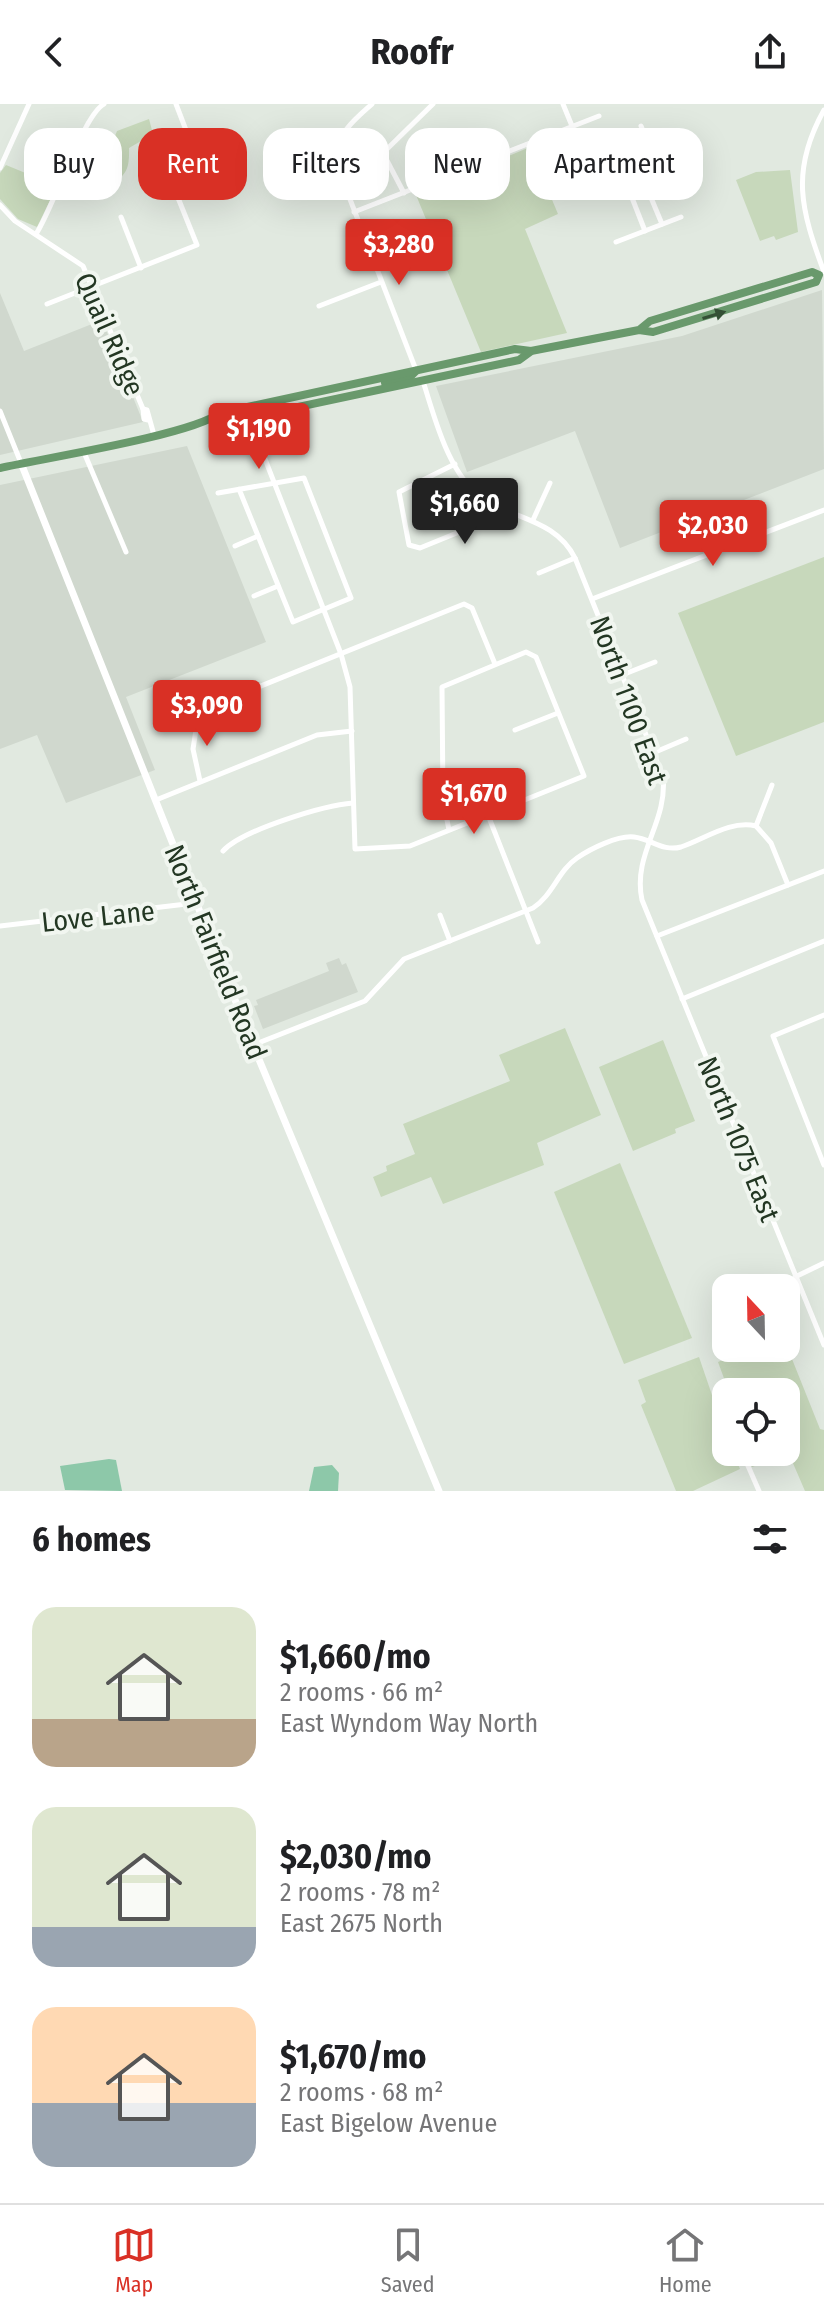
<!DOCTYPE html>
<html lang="en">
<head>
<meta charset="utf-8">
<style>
  :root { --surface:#fff; --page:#f6f6f6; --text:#202124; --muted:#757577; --line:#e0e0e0; --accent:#d93025 }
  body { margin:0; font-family:"Fira Sans Condensed",sans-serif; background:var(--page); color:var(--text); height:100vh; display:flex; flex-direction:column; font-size:30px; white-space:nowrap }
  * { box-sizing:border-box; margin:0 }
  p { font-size:26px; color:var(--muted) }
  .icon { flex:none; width:44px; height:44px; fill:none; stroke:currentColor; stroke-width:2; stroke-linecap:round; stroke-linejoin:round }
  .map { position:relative; height:1387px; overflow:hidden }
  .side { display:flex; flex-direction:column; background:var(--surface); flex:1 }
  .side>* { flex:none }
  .hud { position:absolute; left:24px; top:24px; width:776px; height:72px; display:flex; gap:16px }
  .needle { width:52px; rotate:338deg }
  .tools { position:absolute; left:712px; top:1170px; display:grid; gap:16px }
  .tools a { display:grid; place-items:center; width:88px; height:88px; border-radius:16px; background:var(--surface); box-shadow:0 8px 32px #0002; font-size:40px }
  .price { position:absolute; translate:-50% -68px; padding:0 18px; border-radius:8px; background:var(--accent); color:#fff; font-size:26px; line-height:52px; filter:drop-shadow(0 2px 4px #0008) }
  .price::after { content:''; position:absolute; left:50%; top:48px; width:24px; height:18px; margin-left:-12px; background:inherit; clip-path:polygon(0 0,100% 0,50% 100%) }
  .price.current { background:#222; color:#fff }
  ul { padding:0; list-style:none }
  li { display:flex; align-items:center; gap:24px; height:200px; padding:0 32px }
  li span { display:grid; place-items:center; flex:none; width:224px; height:160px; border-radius:24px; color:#555 }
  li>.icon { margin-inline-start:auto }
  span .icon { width:96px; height:96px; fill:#fffc; stroke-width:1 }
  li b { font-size:34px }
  h2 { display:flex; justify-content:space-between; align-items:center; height:96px; padding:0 32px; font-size:34px }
  .chip { padding:0 28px; border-radius:24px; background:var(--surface); box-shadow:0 8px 32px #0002; font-size:28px; line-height:72px }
  .chip.current { background:var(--accent); color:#fff }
  header { display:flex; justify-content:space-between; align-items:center; height:104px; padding:0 32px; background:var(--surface); font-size:36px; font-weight:700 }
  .menu { display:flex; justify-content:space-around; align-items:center; height:112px; border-top:2px solid var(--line); background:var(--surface); font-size:22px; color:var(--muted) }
  .menu a { display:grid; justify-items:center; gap:4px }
  .menu .current { color:var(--accent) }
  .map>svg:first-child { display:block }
</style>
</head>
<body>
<header><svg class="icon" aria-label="back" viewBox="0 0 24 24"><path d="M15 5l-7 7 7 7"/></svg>Roofr<svg class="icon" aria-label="share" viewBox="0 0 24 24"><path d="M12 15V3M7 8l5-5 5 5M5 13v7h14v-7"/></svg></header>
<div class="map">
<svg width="824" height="1387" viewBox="0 0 824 1387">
  <rect width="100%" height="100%" fill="#e1e9e0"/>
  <!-- built -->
  <g fill="#d0d8ce">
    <polygon points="822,186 824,365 620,444 575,327 467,368 436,282 682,232"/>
    <polygon points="0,189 24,247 102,216 143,318 0,351"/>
    <polygon points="187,342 266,538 126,593 155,666 66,699 37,631 0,645 0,381"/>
    <polygon points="339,854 342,861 346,859 358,888 263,925 254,902 258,901 256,896 329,867 326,859"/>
  </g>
  <!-- green -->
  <g fill="#c7d8bb">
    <path d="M149,15L153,30L129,44C130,75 121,72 97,88L94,85L117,27Z"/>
    <polygon points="530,43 558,110 525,125 567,229 481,248 416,91"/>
    <polygon points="6,61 57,82 37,123 18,115 0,95 0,69"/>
    <polygon points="790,66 798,128 776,136 774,132 760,137 736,76 756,68"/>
    <polygon points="824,453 824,618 736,652 678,509"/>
    <polygon points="565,924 601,1011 537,1039 544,1061 443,1100 431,1073 381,1093 373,1073 387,1067 386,1062 415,1050 403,1020 510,977 499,951"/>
    <polygon points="663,936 695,1017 675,1025 676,1029 633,1047 599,963"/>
    <polygon points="620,1059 692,1234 624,1260 554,1088"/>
    <polygon points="786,1240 820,1325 824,1326 824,1387 805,1387 789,1350 752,1363 745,1348 786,1348 786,1288 729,1288 718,1258 753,1244 786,1244"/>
    <polygon points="699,1253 726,1332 726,1348 733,1348 740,1365 693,1387 676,1387 641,1301 646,1298 638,1276"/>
  </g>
  <!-- water -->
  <g fill="#8dc8a9">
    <polygon points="109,1355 116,1356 122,1387 65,1386 60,1362"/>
    <polygon points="332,1361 339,1369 338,1387 309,1387 314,1363"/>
  </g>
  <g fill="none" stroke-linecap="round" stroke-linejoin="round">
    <!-- street -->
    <g stroke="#fff" stroke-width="5">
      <polyline points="176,0 194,47"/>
      <path d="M372,0C351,18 336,31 336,59L416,266"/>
      <polyline points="563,0 572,22"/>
      <path d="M824,6C790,67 801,106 824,168"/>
      <polyline points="641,22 657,62 642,71"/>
      <polyline points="624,29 662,120"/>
      <polyline points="609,35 645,127"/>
      <polyline points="0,64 29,0"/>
      <polyline points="404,89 383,49 433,0"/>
      <polyline points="0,101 15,117 83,162 143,305"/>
      <polyline points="354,108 599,12"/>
      <polyline points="121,113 141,164"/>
      <path d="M36,130C54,103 83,11 104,0"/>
      <polyline points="616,138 681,113"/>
      <polyline points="47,200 197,141 164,59 227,33"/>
      <polyline points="319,202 381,178"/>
      <path d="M423,277C434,312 447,363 475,388C507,416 554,412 575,454L663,673C668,718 632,750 642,796L824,1241"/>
      <polyline points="0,307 21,359"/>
      <polyline points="249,314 341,550 350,583 355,745 410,742 584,672 536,553 526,548 442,583 443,696 449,726"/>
      <polyline points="148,316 144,315 143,305 147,306 154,331"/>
      <polyline points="83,346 126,448"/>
      <polyline points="455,360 399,388 409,441 420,444 469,424 490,398"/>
      <polyline points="218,389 304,374 351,494 293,518 239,385"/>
      <polyline points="533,416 550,379"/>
      <polyline points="235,442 258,432"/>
      <polyline points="539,469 575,454"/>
      <polyline points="254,492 278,482"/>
      <polyline points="592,495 824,406"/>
      <polyline points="622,571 655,558"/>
      <polyline points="515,626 558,609"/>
      <polyline points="653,649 686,635"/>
      <polyline points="200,677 193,645 199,607 464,500 472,504 495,560"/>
      <polyline points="156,696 317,631 352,627"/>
      <polyline points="488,711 538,838"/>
      <polyline points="756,722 772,681"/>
      <path d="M223,747C242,726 325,701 353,699"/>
      <polyline points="440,811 450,837"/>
      <polyline points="0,822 195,799"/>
      <polyline points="657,832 824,767"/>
      <polyline points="682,895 824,837"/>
      <polyline points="824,911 773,932 824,1061"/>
      <path d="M253,941L365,897L404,855L533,804C553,791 558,767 577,754C590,745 618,731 634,733C651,735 663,748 681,743C705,735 730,716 756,722L771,739L788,781"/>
      <polyline points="795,1173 824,1159"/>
      <polyline points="742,1348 759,1387"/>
    </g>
    <!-- secondary -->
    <polyline stroke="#fff" stroke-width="7" points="21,359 253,941 439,1387"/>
    <!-- primary -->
    <g stroke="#69996c" stroke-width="8">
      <polyline points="385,279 409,274 416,267"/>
      <polyline points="211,316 223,319 519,256 530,248"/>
      <path d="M0,364C45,354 191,331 220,309L515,245L531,247L639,226L653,228L816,178L819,171L812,168L650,217L639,226"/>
    </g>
  </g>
  <!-- one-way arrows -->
  <defs><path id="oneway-solid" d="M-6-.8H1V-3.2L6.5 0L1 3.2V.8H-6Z" transform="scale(2)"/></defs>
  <use fill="#345035" href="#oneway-solid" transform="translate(714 211) rotate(-17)"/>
  <g text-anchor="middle" stroke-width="8" stroke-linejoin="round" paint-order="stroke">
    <!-- street labels -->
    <g font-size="28" fill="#233723" stroke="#f1f6f0">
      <text transform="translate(110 230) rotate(66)" y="10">Quail Ridge</text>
      <text transform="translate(629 596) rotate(70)" y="10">North 1100 East</text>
      <text transform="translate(98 812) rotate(-6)" y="10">Love Lane</text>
      <text transform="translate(216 848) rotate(68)" y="10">North Fairfield Road</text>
      <text transform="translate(739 1035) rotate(68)" y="10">North 1075 East</text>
    </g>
  </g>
</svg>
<div class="tools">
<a><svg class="needle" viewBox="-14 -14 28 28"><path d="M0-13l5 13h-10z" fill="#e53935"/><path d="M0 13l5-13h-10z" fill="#757577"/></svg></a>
<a><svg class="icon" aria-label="locate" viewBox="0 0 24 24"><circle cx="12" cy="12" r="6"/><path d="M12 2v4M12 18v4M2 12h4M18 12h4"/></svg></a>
</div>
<b class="price" style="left:399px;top:183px">$3,280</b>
<b class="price" style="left:259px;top:367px">$1,190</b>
<b class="price current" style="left:465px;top:442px">$1,660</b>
<b class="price" style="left:713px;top:464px">$2,030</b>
<b class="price" style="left:207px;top:644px">$3,090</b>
<b class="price" style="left:474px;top:732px">$1,670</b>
<div class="hud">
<a class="chip">Buy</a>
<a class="chip current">Rent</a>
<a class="chip">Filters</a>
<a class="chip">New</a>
<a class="chip">Apartment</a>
</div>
</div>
<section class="side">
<h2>6 homes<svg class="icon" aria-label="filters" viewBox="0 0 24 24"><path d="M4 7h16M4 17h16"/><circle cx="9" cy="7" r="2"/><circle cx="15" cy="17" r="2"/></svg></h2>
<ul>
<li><span style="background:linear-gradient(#dfe7d0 70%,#b9a48a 0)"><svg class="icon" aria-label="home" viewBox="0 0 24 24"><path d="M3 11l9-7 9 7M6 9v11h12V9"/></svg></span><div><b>$1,660/mo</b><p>2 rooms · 66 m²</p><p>East Wyndom Way North</p></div></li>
<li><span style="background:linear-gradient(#dfe7d0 75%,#9aa5b1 0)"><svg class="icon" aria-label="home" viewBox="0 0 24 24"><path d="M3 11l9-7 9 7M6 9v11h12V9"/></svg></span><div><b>$2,030/mo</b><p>2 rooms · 78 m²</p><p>East 2675 North</p></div></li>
<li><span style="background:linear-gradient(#ffd9b3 60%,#9aa5b1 0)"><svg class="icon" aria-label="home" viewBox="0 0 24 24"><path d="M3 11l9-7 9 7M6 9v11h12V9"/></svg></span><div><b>$1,670/mo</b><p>2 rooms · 68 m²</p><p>East Bigelow Avenue</p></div></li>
</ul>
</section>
<nav class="menu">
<a class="current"><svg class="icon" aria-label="map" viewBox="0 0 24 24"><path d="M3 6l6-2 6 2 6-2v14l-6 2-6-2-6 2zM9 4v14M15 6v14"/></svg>Map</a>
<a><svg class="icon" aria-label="saved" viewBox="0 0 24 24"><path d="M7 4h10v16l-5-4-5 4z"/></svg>Saved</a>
<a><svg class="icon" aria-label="home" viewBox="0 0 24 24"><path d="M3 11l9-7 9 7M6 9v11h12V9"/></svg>Home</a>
</nav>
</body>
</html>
